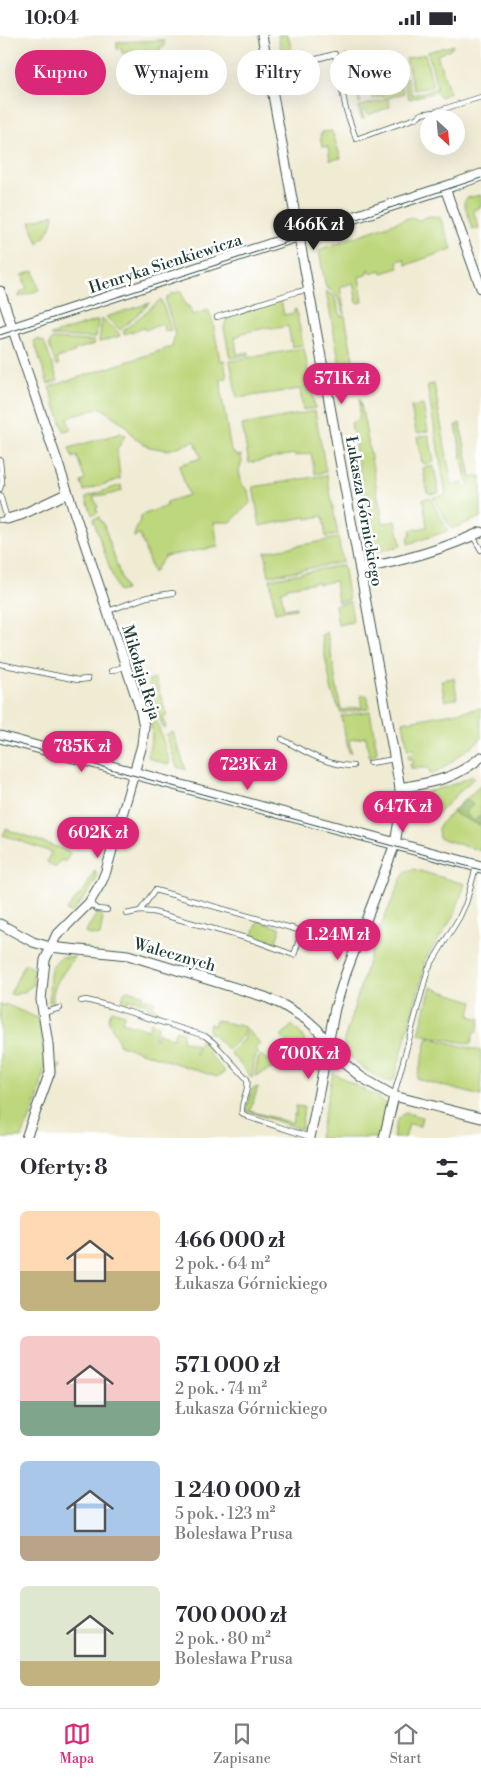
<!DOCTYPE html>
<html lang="pl">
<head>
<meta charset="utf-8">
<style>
  :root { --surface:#fff; --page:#f2f2f3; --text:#2b2b33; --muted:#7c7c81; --line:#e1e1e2; --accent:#db2777 }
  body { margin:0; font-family:"Libre Bodoni",serif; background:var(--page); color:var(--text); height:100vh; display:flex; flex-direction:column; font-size:19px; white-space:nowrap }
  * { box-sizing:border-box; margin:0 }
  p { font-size:16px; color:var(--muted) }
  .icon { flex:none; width:28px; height:28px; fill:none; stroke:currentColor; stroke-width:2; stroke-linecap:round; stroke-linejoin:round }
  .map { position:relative; height:1103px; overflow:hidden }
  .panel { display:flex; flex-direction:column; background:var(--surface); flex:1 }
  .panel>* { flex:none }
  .guide { position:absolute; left:15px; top:15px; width:451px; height:45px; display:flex; gap:10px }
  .needle { width:32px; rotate:154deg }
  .tools { position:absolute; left:420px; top:75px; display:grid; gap:10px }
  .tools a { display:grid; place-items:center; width:45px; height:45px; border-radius:50%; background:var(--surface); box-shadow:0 5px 20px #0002; font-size:25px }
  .price { position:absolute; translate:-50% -42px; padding:0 11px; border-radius:18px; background:var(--accent); color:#fff; font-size:16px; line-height:32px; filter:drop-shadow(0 1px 2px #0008) }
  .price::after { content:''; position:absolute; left:50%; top:30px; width:15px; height:11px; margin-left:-8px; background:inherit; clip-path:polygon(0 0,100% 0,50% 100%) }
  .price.current { background:#222; color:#fff }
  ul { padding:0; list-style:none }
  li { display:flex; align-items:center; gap:15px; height:125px; padding:0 20px }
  li span { display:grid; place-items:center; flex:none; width:140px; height:100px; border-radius:8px; color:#555 }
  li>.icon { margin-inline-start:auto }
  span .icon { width:60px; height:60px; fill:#fffc; stroke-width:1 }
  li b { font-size:21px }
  h2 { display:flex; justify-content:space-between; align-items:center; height:60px; padding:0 20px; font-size:21px }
  .chip { padding:0 18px; border-radius:22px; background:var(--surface); box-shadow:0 5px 20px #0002; font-size:18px; line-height:45px }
  .chip.current { background:var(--accent); color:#fff }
  .status { display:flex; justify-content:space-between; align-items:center; height:35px; padding:0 25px; background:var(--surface); direction:ltr }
  .status svg { height:14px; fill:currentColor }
  .tabs { display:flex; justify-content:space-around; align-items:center; height:70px; border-top:1px solid var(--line); background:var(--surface); font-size:14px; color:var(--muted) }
  .tabs a { display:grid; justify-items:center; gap:2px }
  .tabs .current { color:var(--accent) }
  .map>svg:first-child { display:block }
</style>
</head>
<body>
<div class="status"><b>10:04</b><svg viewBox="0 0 49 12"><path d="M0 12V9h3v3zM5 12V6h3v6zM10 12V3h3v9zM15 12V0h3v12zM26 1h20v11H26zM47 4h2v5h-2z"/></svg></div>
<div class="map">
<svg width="481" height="1103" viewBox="0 0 481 1103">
  <rect width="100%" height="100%" fill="#fff"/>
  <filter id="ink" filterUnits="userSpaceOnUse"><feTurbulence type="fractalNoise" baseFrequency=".02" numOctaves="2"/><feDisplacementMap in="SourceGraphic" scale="10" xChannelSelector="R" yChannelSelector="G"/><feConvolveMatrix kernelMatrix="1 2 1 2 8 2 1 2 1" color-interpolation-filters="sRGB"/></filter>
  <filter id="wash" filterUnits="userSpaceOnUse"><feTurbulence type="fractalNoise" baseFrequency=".0096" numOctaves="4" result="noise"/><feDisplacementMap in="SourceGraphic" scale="20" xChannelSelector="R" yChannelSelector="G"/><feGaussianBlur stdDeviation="1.12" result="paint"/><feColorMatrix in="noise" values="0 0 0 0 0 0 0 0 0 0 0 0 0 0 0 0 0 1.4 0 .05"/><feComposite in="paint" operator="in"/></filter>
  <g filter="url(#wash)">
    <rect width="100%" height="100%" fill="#f0ebd3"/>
    <!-- green -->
    <g fill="#bdd77c" stroke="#6e8a58">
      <polygon points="278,0 288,0 294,24 283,26"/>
      <polygon points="164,5 164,12 160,12 160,16 149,17 148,14 133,15 133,17 122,18 122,13 117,14 117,7"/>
      <polygon points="454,10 450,15 437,20 450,58 440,62 435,57 409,64 403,44 407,42 412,60 437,53 428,17"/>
      <polygon points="425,19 433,51 414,55 406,24"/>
      <polygon points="347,20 349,27 357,26 358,28 361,27 363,30 366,29 373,51 399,43 404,58 388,63 390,72 368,80 366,75 362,77 364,84 362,84 358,72 386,64 382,61 373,64 371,58 359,61 361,68 359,68 353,37 345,38 342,25 344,22"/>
      <polygon points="332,96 341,123 330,125 328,112 322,111 320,100 322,99 322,97"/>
      <polygon points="481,160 481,172 473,175 479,193 474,194 472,193 464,167 467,163"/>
      <path d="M54,179C53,192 47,200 38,208L30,187Z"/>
      <path d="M430,181L440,182L452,214L406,230L404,224L397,226L399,233L382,238L381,235L372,238L370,235H367L368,239L359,242L363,267L357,268L353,248L340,252L345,280C340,269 338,257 326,253L319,217L321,214L411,182L419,185Z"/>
      <polygon points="34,236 39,255 19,262 20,257 27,254 22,240"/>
      <polygon points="181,256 186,271 189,271 192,280 208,275 213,287 220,326 224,325 227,343 221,344 222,362 231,416 238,421 241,420 242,427 239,436 242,450 248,455 251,467 231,487 214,487 218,512 165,521 153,538 140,500 134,502 134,500 142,480 167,471 166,467 188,460 179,430 201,423 195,406 168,415 149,412 134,403 125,390 101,373 67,383 71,394 64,396 49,352 172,312 175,299 165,265 171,259"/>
      <polygon points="326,256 334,261 341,281 345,281 358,351 349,332 346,333 346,341 342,342"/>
      <polygon points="161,264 171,295 165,296 163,289 145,295 144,293 124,299 123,296"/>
      <polygon points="281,265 284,280 294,278 294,275 296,274 303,310 292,312 288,291 272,294 271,292 241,298 241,300 235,302 237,319 249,317 249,320 230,323 224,293 227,282"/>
      <polygon points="150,268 120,295 106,282"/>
      <polygon points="102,283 119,298 120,301 99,307"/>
      <polygon points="98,285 96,303 51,301 51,300"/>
      <polygon points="40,304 41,307 44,306 58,346 48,349 34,306"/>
      <polygon points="52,304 94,306 95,309 74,315 74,318 57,323 59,330 56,331 49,309"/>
      <polygon points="304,313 315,373 303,375 300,354 237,363 230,326"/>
      <polygon points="434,349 452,450 462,448 466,452 469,449 466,445 456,390 460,388 471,443 481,441 481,482 451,494 433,462 446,460 427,350"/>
      <polygon points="360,363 383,488 396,486 401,511 380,516 376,516 373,513 351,388 359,384"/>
      <polygon points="423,370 428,396 418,398 416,397 411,372"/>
      <polygon points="315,376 326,437 315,439 311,418 295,421 294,419 249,428 242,390"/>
      <polygon points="121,398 125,401 117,415 120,444 84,456 81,447 85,445 77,421 73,423 69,413"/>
      <polygon points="429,400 434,427 424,429 422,427 417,402"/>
      <polygon points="434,431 439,458 429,459 427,457 423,433"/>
      <polygon points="327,440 338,500 326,502 323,481 307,484 306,482 260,491 253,452"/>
      <polygon points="121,450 122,456 104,461 103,460 94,461 94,464 98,472 96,473 98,478 92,480 86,462"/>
      <polygon points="430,462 448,496 408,509 409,501 411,500 410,495 427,492 423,464"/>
      <polygon points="99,482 101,487 103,487 125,555 118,557 93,484"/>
      <polygon points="338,503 343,527 269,541 265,517"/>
      <polygon points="343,530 349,565 338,567 335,546 318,549 317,547 287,552 287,555 281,556 284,574 296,572 296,574 275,577 270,544"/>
      <polygon points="350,567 353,585 352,587 338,590 335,570"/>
      <polygon points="327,597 341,675 362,672 360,661 367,660 369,673 341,678 332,657 321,600"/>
      <polygon points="454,643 457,663 445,666 441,645"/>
      <polygon points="155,644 167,680 162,682 166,692 163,693 148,646"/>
      <polygon points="481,673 481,704 438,737 430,739 428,733 411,733 410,729 414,728 413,724 409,724 408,719 415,717 414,713 408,715 403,687"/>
      <polygon points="370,676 377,716 375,720 369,721 366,702 349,705 351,717 349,718 341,681"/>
      <polygon points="154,678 170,727 168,730 149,723 148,720 152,701 150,679"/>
      <polygon points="173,697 186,735 177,732 166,700"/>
      <polygon points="473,741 474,743 433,783 425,763 426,757 446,752"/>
      <polygon points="481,750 481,816 439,803 438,794 440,789"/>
      <polygon points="6,794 62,814 70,818 65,827 62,825 55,833 47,827 51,817 3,800"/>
      <path d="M413,834L465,849L454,881L424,926V935L394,1045L389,1047C376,1043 350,1026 345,1013C344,1010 344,1008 344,1005L374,908L402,842L406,836Z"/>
      <polygon points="95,835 97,843 86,861 72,878 66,876 86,852"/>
      <polygon points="98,877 103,882 100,901 86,899 85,897"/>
      <polygon points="258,886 281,893 274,911 252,902"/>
      <path d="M61,922H74C67,935 46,955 55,970L49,967C51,950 45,934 61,922Z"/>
      <polygon points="25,928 33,934 33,950 24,957 14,960 10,959"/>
      <polygon points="431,952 441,956 473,966 470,981 480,984 477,997 474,997 471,1009 419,999"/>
      <polygon points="128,955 143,959 142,963 154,966 152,972 158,974 156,981 146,977 148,969 129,964 126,971 121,969 125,956"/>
      <polygon points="0,969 4,971 5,969 40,984 45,1030 37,1068 33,1068 36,1070 21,1103 0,1103"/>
      <polygon points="112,975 124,979 122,987 148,995 151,987 158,990 154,1003 156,1004 158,998 173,1003 176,995 183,997 182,1005 197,1010 194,1019 196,1019 201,1003 209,1006 215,1013 209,1019 225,1037 217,1042 120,1010 108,984"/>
      <polygon points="216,985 245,992 242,1001 228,1015 213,1000 208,997 210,989 214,991"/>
      <polygon points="292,990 301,999 305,1006 295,1015 281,1002"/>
      <polygon points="247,994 260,1008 255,1014 259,1018 255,1022 252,1043 230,1018 245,1002"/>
      <polygon points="428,1002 481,1016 481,1061 417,1044"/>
      <polygon points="261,1020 268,1026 273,1020 277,1025 275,1027 274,1033 255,1041 258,1023"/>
      <polygon points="57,1030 61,1030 35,1103 31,1103"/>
      <polygon points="333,1038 379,1063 387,1070 379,1103 319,1103"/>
      <polygon points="258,1052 250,1076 292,1088 294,1079 296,1080 295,1071 304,1072 301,1094 247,1076 246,1074 252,1054"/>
      <path d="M406,1078L422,1082L420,1091L409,1089L405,1103H393C395,1094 395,1081 406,1078Z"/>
    </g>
    <!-- forest -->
    <polygon fill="#96b86c" stroke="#5a7a50" points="466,763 473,770 465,778 474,786 481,780 481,790 474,788 452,777"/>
  </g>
  <g filter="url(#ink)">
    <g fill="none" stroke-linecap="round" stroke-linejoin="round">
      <defs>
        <g id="service">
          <polyline points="284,33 335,19 346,75 356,104 416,83 421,79 434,77 481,62"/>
          <polyline points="217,282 296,257 309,255"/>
          <polyline points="0,425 2,447 0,454"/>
          <polyline points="0,460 7,484 0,485"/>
          <polyline points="473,501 481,515"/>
          <polyline points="108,576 147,562 173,558"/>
          <polyline points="0,629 78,645 88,644"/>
          <polyline points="111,636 126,631"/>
          <path d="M282,704C303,716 328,731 353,731"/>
          <polyline points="370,728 395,724"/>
          <polyline points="89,868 97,874 107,875"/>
          <polyline points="126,879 140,876 153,877 253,905 294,920 302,896 155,855 140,876"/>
          <path d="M81,966L86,965L110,971L205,1001L213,1007L247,1044C250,1056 240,1066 242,1078L248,1082L310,1102"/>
          <polyline points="43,978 60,973"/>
          <polyline points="394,1060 428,934 459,883 466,868 476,832"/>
        </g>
        <g id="minor">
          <polyline points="262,0 400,753 400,779 395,809 346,938 335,973 310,1103"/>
          <polyline points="445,153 481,253"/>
          <polyline points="0,256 140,673 144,691 142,710 106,836 102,846 89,868 56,901 45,925 41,965 48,1009 50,1037 26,1103"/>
          <polyline points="7,484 21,480 68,458"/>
          <path d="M360,534C402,526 442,515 481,497"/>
          <path d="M400,753C433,747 454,745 481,722"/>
          <polyline points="0,889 33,907 50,912 128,920 265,962 283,970 307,985 317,994 345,1029 361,1042 394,1061 481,1083"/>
          <polyline points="384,1103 394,1061"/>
        </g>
        <g id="tertiary">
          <polyline points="0,298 453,150 481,140"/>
          <polyline points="0,702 481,832"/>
        </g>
      </defs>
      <!-- service casing -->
      <use href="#service" stroke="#3e574c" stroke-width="6"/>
      <!-- minor casing -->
      <use href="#minor" stroke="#3e574c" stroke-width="11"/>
      <!-- tertiary casing -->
      <use href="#tertiary" stroke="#3e574c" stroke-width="13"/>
      <!-- service -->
      <use href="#service" stroke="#fff" stroke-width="4.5"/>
      <!-- minor -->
      <use href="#minor" stroke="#fff" stroke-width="9"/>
      <!-- tertiary -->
      <use href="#tertiary" stroke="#fff" stroke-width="11"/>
      <!-- tram -->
      <g stroke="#1f3d34" stroke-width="1">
        <polyline points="0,300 278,210 481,143"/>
        <polyline points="0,704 481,835"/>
      </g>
    </g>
  </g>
  <g text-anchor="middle" stroke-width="5" stroke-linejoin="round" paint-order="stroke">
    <!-- street labels -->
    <g font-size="16" fill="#1f3d34" stroke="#fff">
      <text transform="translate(165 228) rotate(-18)" y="6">Henryka Sienkiewicza</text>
      <text transform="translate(365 476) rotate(80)" y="6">Łukasza Górnickiego</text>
      <text transform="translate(142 637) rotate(73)" y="6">Mikołaja Reja</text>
      <text transform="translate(175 919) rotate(16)" y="6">Walecznych</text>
    </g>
  </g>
</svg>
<div class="tools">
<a><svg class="needle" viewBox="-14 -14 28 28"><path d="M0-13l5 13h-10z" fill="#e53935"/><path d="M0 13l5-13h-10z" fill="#7c7c81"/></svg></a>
</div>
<b class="price current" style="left:314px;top:216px">466K zł</b>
<b class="price" style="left:342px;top:370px">571K zł</b>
<b class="price" style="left:82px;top:738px">785K zł</b>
<b class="price" style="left:248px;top:756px">723K zł</b>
<b class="price" style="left:403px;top:798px">647K zł</b>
<b class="price" style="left:98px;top:824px">602K zł</b>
<b class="price" style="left:338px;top:926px">1.24M zł</b>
<b class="price" style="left:309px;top:1045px">700K zł</b>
<div class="guide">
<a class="chip current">Kupno</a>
<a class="chip">Wynajem</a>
<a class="chip">Filtry</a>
<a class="chip">Nowe</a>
</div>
</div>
<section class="panel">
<h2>Oferty: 8<svg class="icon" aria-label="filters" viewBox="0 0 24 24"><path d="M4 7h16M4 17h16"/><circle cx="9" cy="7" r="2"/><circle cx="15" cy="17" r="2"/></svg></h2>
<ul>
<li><span style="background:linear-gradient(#ffd9b3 60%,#c2b280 0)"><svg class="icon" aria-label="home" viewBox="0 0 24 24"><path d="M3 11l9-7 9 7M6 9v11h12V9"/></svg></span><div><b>466 000 zł</b><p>2 pok. · 64 m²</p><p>Łukasza Górnickiego</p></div></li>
<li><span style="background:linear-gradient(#f6c9c9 65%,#7fa58c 0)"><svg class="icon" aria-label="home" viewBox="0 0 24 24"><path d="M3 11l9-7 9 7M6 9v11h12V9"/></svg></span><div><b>571 000 zł</b><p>2 pok. · 74 m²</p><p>Łukasza Górnickiego</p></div></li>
<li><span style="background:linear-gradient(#a9c7e8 75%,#b9a48a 0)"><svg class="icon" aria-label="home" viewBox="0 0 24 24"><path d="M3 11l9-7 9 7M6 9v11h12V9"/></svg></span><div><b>1 240 000 zł</b><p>5 pok. · 123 m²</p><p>Bolesława Prusa</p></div></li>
<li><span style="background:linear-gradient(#dfe7d0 75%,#c2b280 0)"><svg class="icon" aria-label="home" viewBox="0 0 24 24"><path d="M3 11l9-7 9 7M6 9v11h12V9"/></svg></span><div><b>700 000 zł</b><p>2 pok. · 80 m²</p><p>Bolesława Prusa</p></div></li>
</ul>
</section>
<nav class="tabs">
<a class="current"><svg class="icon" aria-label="map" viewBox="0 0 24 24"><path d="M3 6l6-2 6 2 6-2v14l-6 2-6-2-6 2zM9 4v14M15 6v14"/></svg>Mapa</a>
<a><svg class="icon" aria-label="saved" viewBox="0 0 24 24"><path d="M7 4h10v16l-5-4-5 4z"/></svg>Zapisane</a>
<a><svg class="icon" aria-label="home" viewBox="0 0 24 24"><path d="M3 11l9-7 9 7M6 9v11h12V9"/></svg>Start</a>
</nav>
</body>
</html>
